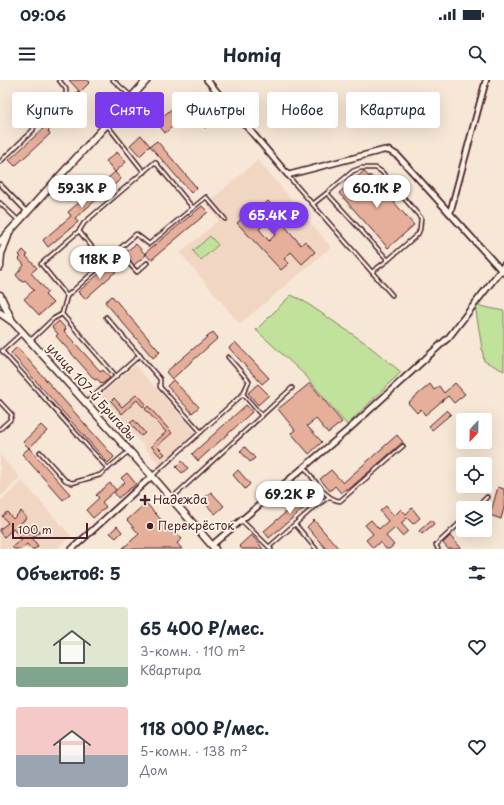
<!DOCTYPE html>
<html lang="ru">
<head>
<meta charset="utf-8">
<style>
  :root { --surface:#fff; --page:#f2f2f3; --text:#1f2937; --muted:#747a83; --accent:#7c3aed }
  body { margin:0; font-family:"Playpen Sans",sans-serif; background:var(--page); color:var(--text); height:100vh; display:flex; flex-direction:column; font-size:15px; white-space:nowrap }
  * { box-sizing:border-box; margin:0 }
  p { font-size:13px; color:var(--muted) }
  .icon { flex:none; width:22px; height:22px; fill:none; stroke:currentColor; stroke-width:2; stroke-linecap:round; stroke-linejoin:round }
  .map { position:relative; height:469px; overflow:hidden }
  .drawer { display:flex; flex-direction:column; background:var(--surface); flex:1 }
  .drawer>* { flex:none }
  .guide { position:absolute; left:12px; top:12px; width:480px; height:36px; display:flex; gap:8px }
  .needle { width:26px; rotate:202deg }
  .controls { position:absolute; left:456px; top:333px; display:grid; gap:8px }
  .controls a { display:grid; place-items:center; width:36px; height:36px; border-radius:4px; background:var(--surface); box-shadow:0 4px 16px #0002; font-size:20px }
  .scale { position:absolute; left:12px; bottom:10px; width:76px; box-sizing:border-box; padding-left:4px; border:2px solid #4a1f2b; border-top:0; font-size:11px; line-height:14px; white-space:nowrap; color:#4a1f2b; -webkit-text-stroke:3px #fcf5e5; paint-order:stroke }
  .price { position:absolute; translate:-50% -34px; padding:0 9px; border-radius:14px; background:#fff; color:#222; font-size:13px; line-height:26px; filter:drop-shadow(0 1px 2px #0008) }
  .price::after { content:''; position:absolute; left:50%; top:24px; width:12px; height:9px; margin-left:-6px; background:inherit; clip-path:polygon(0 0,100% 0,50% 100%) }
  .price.current { background:var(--accent); color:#fff }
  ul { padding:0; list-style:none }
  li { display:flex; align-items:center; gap:12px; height:100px; padding:0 16px }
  li span { display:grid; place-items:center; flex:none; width:112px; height:80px; border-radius:4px; color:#555 }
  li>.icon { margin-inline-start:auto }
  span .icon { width:48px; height:48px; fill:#fffc; stroke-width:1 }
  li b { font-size:17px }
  h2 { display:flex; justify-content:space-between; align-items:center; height:48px; padding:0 16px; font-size:17px }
  .tag { padding:0 14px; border-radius:4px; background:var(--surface); box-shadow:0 4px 16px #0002; font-size:14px; line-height:36px }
  .tag.current { background:var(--accent); color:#fff }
  .status { display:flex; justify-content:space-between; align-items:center; height:28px; padding:0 20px; background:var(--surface); direction:ltr }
  .status svg { height:11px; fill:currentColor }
  header { display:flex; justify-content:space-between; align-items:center; height:52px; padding:0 16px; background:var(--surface); font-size:18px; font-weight:700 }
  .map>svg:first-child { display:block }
</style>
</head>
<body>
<div class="status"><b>09:06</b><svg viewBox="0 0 49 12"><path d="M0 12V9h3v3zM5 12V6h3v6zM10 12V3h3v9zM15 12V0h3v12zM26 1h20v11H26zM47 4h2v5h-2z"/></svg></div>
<header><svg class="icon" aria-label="menu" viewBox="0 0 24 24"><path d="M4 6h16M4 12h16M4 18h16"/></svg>Homiq<svg class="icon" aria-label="search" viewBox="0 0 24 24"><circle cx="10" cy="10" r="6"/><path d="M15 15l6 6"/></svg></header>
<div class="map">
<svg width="504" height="469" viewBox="0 0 504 469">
  <rect width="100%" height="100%" fill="#f7e7d6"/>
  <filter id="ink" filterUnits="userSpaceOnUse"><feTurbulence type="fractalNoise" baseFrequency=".025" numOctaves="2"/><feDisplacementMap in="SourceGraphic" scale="8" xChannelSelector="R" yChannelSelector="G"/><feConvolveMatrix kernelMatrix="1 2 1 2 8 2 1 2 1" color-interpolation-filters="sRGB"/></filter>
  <g filter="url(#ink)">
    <!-- built -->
    <g fill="#f2d6c4">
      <polygon points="258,80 331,167 240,244 180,173 219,140 206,124"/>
      <polygon points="135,285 196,353 160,385 100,316"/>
      <polygon points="0,375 20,398 0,417"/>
      <polygon points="22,401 71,456 57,469 0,469 0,422"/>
    </g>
    <!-- green -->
    <g fill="#c1e29b" stroke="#868063">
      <polygon points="210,156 218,165 201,180 193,171"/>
      <polygon points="291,215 302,220 364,262 401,292 347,345 306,296 256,250"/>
      <polygon points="475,225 504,231 504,291 484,281"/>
    </g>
    <!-- building -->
    <g fill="#e5af9a" stroke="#4a1f2b" fill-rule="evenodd">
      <polygon points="69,0 87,0 90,2 80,12"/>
      <polygon points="78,11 84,18 48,51 50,54 15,86 9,80 45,47 42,45"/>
      <polygon points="192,12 215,39 205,48 190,31 165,53 156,42"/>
      <polygon points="141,55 150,66 140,76 130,65"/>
      <polygon points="157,61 197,108 191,113 150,66"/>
      <polygon points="117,72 126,82 115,92 106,81"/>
      <polygon points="364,91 369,97 370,95 414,145 388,168 339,113"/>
      <polygon points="115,92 121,99 75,138 78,142 48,167 43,160 71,136 68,132"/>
      <path d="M268,121L287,142L284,145L301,165L305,161L315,172L302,184L291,172L284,179L289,183L281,190L237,143L249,132L252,136ZM266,143L276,154L269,161L259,149Z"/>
      <polygon points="202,126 208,132 151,180 145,173"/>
      <polygon points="136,164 146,175 134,185 124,173"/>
      <polygon points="23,170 28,175 26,176 37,188 31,193 48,212 45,215 53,223 39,235 24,219 34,210 25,200 22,202 16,195 24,185 19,179 21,177 19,175"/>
      <polygon points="115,180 121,187 85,219 78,212"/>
      <polygon points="112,216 160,272 153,278 105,222"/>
      <polygon points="59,241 66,249 64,251 101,292 103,290 110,298 102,304 97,299 95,300 56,256 58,254 52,247"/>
      <polygon points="213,252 218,258 172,299 166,292"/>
      <polygon points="235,262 269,298 262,304 229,268"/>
      <polygon points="17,267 114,377 108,383 11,273"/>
      <polygon points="173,300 199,327 192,333 167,306"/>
      <polygon points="310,303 342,342 328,353 316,339 307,346 322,362 309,374 291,353 295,350 278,329"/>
      <polygon points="455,303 465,314 454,323 448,316 425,335 421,329 417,333 408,323 430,304 434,310 439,306 444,313"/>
      <polygon points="258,304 269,315 258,325 248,313"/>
      <polygon points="137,314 146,324 143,327 137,320 122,334 111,321 114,318 122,327"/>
      <polygon points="246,325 252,332 198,381 192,374"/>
      <polygon points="148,326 172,353 157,366 165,374 161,377 151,366 166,352 145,329"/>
      <polygon points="447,330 451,334 432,350 429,346"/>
      <polygon points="134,340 145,353 141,356 130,343"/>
      <polygon points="41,345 47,351 29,368 23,362"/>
      <polygon points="397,355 403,362 348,410 347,408 341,413 335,406 330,411 320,399 331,390 343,403"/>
      <polygon points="245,367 255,378 250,382 240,371"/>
      <polygon points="29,368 70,414 63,420 22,374"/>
      <polygon points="182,381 188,388 182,393 176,387"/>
      <polygon points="238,390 250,404 245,409 233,395"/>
      <polygon points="127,393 136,404 118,418 114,412 125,402 121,398"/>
      <polygon points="110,403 116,410 102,422 106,427 93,438 86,430 99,418 96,415"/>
      <polygon points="498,407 504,409 504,428 501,439 490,435"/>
      <polygon points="211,412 224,426 215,434 202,420"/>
      <polygon points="310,412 316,418 269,458 264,451"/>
      <polygon points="146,423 173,453 175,451 182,459 177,463 182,469 122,469 139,454 127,440"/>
      <polygon points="386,426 394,436 401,429 406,434 412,428 420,438 413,444 407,438 401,443 408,451 402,456 395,448 386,456 394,465 389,469 386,469 380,462 373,468 366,460 373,454 365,445 371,440 379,449 388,441 380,431"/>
      <polygon points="21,431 27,438 18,445 27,454 35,447 40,452 32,458 38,466 35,469 31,469 27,464 21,469 14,469 12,467 22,459 13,449 4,457 0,453 0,449 8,443 2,436 7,432 13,439"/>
      <polygon points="314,440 339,469 326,469 307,447"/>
      <polygon points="431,440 434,444 422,454 419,451"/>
      <polygon points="117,446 122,452 116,458 110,453"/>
      <polygon points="251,455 257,461 263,469 242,469 239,466"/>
      <polygon points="450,456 462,469 448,469 443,463"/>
    </g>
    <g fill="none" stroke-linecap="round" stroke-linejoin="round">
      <defs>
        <g id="lane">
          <polyline points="113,0 132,17"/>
          <polyline points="107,45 144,92"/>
          <polyline points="0,82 33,50 35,43 66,14 66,9 59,0"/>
          <polyline points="288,96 392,215"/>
          <polyline points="0,104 27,132"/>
          <polyline points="327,113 353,91 361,88 376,88 382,92 421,138 420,149 418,154 388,180"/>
          <polyline points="0,123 19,141"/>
          <polyline points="313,124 327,113 388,180 372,192"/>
          <polyline points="79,151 84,143 155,82 193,128"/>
          <polyline points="117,171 137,192 147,183"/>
          <polyline points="67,216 41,184 79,151 104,182"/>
          <polyline points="62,234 67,216 136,154 149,164 206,117 225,139"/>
          <polyline points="106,237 160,299 160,307 201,352"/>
          <polyline points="22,253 2,271 108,389"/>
          <polyline points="30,261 53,239 62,234 116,296"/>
          <polyline points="228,277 249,301 243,314"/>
          <polyline points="0,322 12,335 10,340 0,349"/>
          <polyline points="86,323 140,275"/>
          <polyline points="40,372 65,400 72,403 100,395 129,371"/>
          <path d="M304,387C314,398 325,420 340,421L403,366"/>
          <polyline points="153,395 243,314 262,336"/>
          <polyline points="172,418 292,308"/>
          <polyline points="476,428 487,417"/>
          <polyline points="241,440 269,467"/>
          <polyline points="295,444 316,469"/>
          <polyline points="271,469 269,467 313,428 329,417"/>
          <polyline points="438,469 436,465 463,440"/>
        </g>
        <g id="street">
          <polyline points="207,0 288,95 384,70 390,71 398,76 501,190 449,257 349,349 212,465"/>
          <polyline points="450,133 486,0"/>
          <polyline points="504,185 501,190 504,193"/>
          <polyline points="72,469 152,396"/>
        </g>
        <g id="secondary">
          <polyline points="0,162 147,0"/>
          <polyline points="0,187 1,174 8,156"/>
          <polyline points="0,215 12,241"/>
          <polyline points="0,233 13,242 152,396 215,469"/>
        </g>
      </defs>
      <!-- lane casing -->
      <use href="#lane" stroke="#4a1f2b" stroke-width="5.5"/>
      <!-- street casing -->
      <use href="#street" stroke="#4a1f2b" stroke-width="8"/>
      <!-- secondary casing -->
      <use href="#secondary" stroke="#4a1f2b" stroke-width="9"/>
      <!-- lane -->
      <use href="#lane" stroke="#fcf5e5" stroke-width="2.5"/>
      <!-- street -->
      <use href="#street" stroke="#fcf5e5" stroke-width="4.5"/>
      <!-- secondary -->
      <use href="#secondary" stroke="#fcf5e5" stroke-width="6"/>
    </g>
  </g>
  <!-- markers -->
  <g fill="#4a1f2b" stroke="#fcf5e5" stroke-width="1.5">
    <path d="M143 414h4v4h4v4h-4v4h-4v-4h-4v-4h4z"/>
    <circle cx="150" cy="446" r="4"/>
  </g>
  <g text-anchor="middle" stroke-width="3.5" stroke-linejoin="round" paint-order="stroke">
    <!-- street labels -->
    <g font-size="12" fill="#4a1f2b" stroke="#fcf5e5">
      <text transform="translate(91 312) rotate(48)" y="4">улица 107-й Бригады</text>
    </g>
    <!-- poi labels -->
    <g font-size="12" fill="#4a1f2b" stroke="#fcf5e5" text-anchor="start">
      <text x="153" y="424">Надежда</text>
      <text x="158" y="450">Перекрёсток</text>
    </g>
  </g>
</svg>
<div class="controls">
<a><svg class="needle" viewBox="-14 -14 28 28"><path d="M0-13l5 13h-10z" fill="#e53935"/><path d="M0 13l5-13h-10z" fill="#747a83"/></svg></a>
<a><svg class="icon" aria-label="locate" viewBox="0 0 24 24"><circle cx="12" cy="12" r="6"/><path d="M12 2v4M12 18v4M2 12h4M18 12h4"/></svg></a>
<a><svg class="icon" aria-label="layers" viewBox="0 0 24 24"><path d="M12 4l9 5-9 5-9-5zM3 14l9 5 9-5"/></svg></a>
</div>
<div class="scale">100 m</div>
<b class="price" style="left:82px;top:129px">59.3K ₽</b>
<b class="price" style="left:377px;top:129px">60.1K ₽</b>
<b class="price current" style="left:274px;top:156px">65.4K ₽</b>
<b class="price" style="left:100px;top:200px">118K ₽</b>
<b class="price" style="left:290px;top:435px">69.2K ₽</b>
<div class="guide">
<a class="tag">Купить</a>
<a class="tag current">Снять</a>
<a class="tag">Фильтры</a>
<a class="tag">Новое</a>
<a class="tag">Квартира</a>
</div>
</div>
<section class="drawer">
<h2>Объектов: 5<svg class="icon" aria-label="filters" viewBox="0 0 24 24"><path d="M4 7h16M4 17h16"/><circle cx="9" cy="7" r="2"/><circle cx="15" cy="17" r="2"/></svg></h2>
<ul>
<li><span style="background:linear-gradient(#dfe7d0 75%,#7fa58c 0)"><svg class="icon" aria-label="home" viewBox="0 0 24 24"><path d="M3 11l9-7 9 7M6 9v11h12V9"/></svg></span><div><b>65 400 ₽/мес.</b><p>3-комн. · 110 m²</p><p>Квартира</p></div><svg class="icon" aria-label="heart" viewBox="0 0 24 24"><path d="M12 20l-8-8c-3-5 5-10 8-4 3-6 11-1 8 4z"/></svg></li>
<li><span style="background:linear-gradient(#f6c9c9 60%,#9aa5b1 0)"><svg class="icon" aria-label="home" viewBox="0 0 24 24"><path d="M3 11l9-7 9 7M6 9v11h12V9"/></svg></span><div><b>118 000 ₽/мес.</b><p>5-комн. · 138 m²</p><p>Дом</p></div><svg class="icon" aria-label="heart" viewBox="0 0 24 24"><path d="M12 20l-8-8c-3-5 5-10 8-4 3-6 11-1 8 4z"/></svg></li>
</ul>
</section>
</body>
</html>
